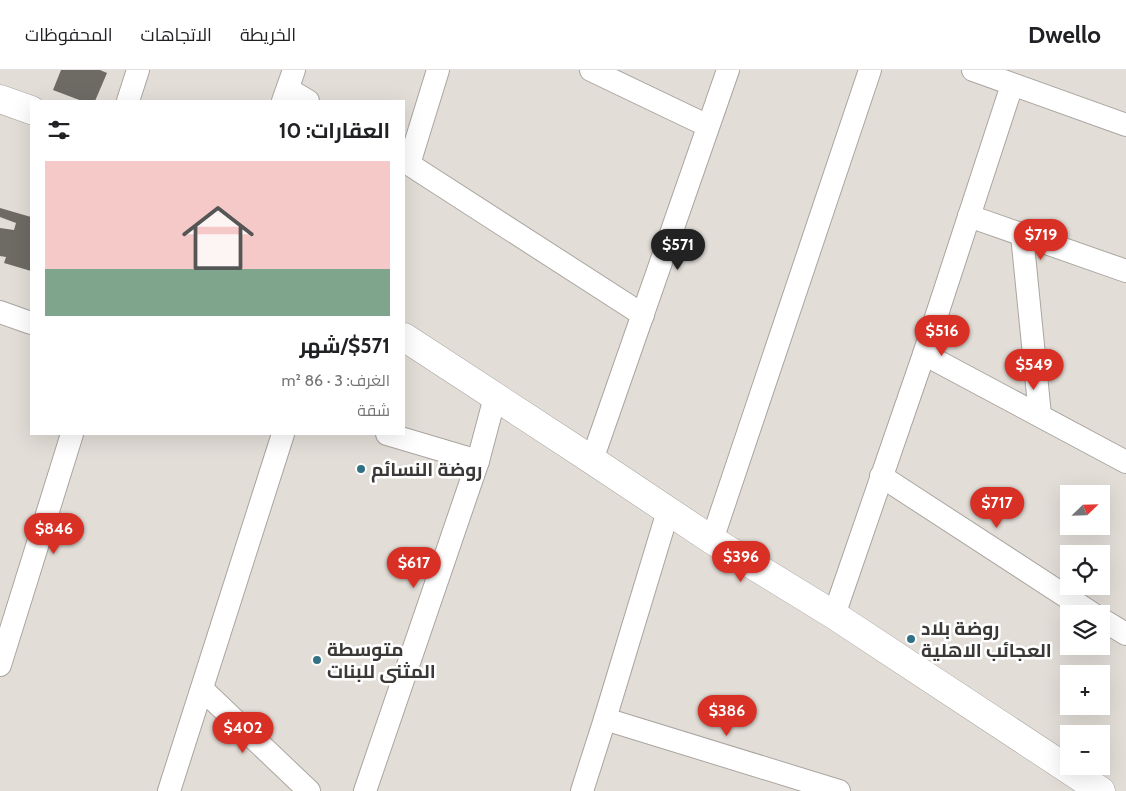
<!DOCTYPE html>
<html lang="ar">
<head>
<meta charset="utf-8">
<style>
  :root { --surface:#fff; --page:#f6f6f6; --text:#202124; --muted:#757577; --line:#e0e0e0; --accent:#d93025 }
  body { margin:0; font-family:Cabin,Cairo,sans-serif; background:var(--page); color:var(--text); direction:rtl; height:100vh; display:flex; flex-direction:column; font-size:19px; white-space:nowrap }
  * { box-sizing:border-box; margin:0 }
  p { font-size:16px; color:var(--muted) }
  .icon { flex:none; width:28px; height:28px; fill:none; stroke:currentColor; stroke-width:2; stroke-linecap:round; stroke-linejoin:round }
  .map { position:relative; flex:1; overflow:hidden; direction:ltr }
  .sheet { position:absolute; left:30px; top:30px; width:375px; height:335px; display:flex; flex-direction:column; background:var(--surface); border-radius:0px; box-shadow:0 5px 20px #0002; direction:rtl }
  .sheet>* { flex:none }
  .needle { width:32px; rotate:67deg }
  .tools { position:absolute; left:1060px; top:415px; display:grid; gap:10px }
  .tools a { display:grid; place-items:center; width:50px; height:50px; border-radius:0px; background:var(--surface); box-shadow:0 5px 20px #0002; font-size:25px }
  .price { position:absolute; translate:-50% -42px; padding:0 11px; border-radius:18px; background:var(--accent); color:#fff; font-size:16px; line-height:32px; filter:drop-shadow(0 1px 2px #0008) }
  .price::after { content:''; position:absolute; left:50%; top:30px; width:15px; height:11px; margin-left:-8px; background:inherit; clip-path:polygon(0 0,100% 0,50% 100%) }
  .price.active { background:#222; color:#fff }
  ul { padding:0; list-style:none }
  li { display:grid; align-content:center; gap:10px; height:265px; padding:0 15px }
  li+li { border-top:1px solid var(--line) }
  li span { display:grid; place-items:center; height:155px; border-radius:0px; color:#555 }
  li>.icon { margin-inline-start:auto }
  span .icon { width:90px; height:90px; fill:#fffc; stroke-width:1 }
  li b { font-size:21px }
  h2 { display:flex; justify-content:space-between; align-items:center; height:60px; padding:0 15px; font-size:21px }
  header { display:flex; align-items:center; gap:30px; box-sizing:border-box; height:70px; padding:0 25px; background:var(--surface); border-bottom:1px solid var(--line) }
  header strong { font-size:24px }
  nav { display:flex; gap:28px; margin-inline-start:auto; font-size:18px }
  .map>svg:first-child { display:block }
</style>
</head>
<body>
<header>
<strong>Dwello</strong>
<nav><a>الخريطة</a><a>الاتجاهات</a><a>المحفوظات</a></nav>
</header>
<div class="map">
<svg width="1126" height="721" viewBox="0 0 1126 721">
  <rect width="100%" height="100%" fill="#e2ddd7"/>
  <!-- building -->
  <g fill="#6e6a64">
    <polygon points="61,0 100,0 107,3 95,31 82,31 53,20"/>
    <polygon points="0,138 31,147 31,201 4,193 6,187 0,186 0,158 14,160 16,153 0,147"/>
  </g>
  <g fill="none" stroke-linecap="round" stroke-linejoin="round">
    <defs>
      <g id="street">
        <polyline points="591,0 708,56"/>
        <polyline points="973,0 1126,55"/>
        <polyline points="288,19 308,31"/>
        <polyline points="128,31 138,0"/>
        <polyline points="283,31 294,0"/>
        <polyline points="404,91 643,245"/>
        <polyline points="409,94 438,0"/>
        <polyline points="969,146 1126,201"/>
        <polyline points="1022,165 1040,345"/>
        <polyline points="0,242 31,253"/>
        <polyline points="924,284 1126,392"/>
        <polyline points="387,364 478,391"/>
        <polyline points="592,390 728,0"/>
        <polyline points="881,406 1093,544"/>
        <polyline points="712,470 870,0"/>
        <polyline points="834,545 924,284 1012,15"/>
        <polyline points="1101,549 1126,564"/>
        <polyline points="0,595 72,364"/>
        <polyline points="202,619 309,721"/>
        <polyline points="605,649 839,721"/>
        <polyline points="169,721 283,364"/>
        <polyline points="365,721 478,391 495,327"/>
        <polyline points="582,721 605,649 668,441"/>
      </g>
      <g id="secondary">
        <polyline points="0,29 31,40"/>
        <polyline points="404,267 592,390 712,470 834,545 1101,721"/>
      </g>
    </defs>
    <!-- street casing -->
    <use href="#street" stroke="#aaa5a0" stroke-width="24"/>
    <!-- secondary casing -->
    <use href="#secondary" stroke="#aaa5a0" stroke-width="29"/>
    <!-- street -->
    <use href="#street" stroke="#fff" stroke-width="22"/>
    <!-- secondary -->
    <use href="#secondary" stroke="#fff" stroke-width="28"/>
  </g>
  <!-- markers -->
  <g fill="#317085" stroke="#fff" stroke-width="2">
    <circle cx="361" cy="399" r="5"/>
    <circle cx="911" cy="569" r="5"/>
    <circle cx="317" cy="590" r="5"/>
  </g>
  <g text-anchor="middle" stroke-width="5" stroke-linejoin="round" paint-order="stroke">
    <!-- poi labels -->
    <g font-size="19" font-weight="bold" fill="#3b3937" stroke="#fff" text-anchor="start">
      <text x="371" y="406">روضة النسائم</text>
      <text x="921" y="565">روضة بلاد<tspan x="921" dy="22">العجائب الاهلية</tspan></text>
      <text x="327" y="586">متوسطة<tspan x="327" dy="22">المثنى للبنات</tspan></text>
    </g>
  </g>
</svg>
<div class="tools">
<a><svg class="needle" viewBox="-14 -14 28 28"><path d="M0-13l5 13h-10z" fill="#e53935"/><path d="M0 13l5-13h-10z" fill="#757577"/></svg></a>
<a><svg class="icon" aria-label="locate" viewBox="0 0 24 24"><circle cx="12" cy="12" r="6"/><path d="M12 2v4M12 18v4M2 12h4M18 12h4"/></svg></a>
<a><svg class="icon" aria-label="layers" viewBox="0 0 24 24"><path d="M12 4l9 5-9 5-9-5zM3 14l9 5 9-5"/></svg></a>
<a>+</a>
<a>−</a>
</div>
<b class="price" style="left:1041px;top:191px">$719</b>
<b class="price active" style="left:678px;top:201px">$571</b>
<b class="price" style="left:942px;top:287px">$516</b>
<b class="price" style="left:1034px;top:321px">$549</b>
<b class="price" style="left:997px;top:459px">$717</b>
<b class="price" style="left:54px;top:485px">$846</b>
<b class="price" style="left:741px;top:513px">$396</b>
<b class="price" style="left:414px;top:519px">$617</b>
<b class="price" style="left:727px;top:667px">$386</b>
<b class="price" style="left:243px;top:684px">$402</b>
<section class="sheet">
<h2>العقارات: 10<svg class="icon" aria-label="filters" viewBox="0 0 24 24"><path d="M4 7h16M4 17h16"/><circle cx="9" cy="7" r="2"/><circle cx="15" cy="17" r="2"/></svg></h2>
<ul>
<li><span style="background:linear-gradient(#f6c9c9 70%,#7fa58c 0)"><svg class="icon" aria-label="home" viewBox="0 0 24 24"><path d="M3 11l9-7 9 7M6 9v11h12V9"/></svg></span><div><b>$571/شهر</b><p>الغرف: 3 · 86 m²</p><p>شقة</p></div></li>
</ul>
</section>
</div>
</body>
</html>
